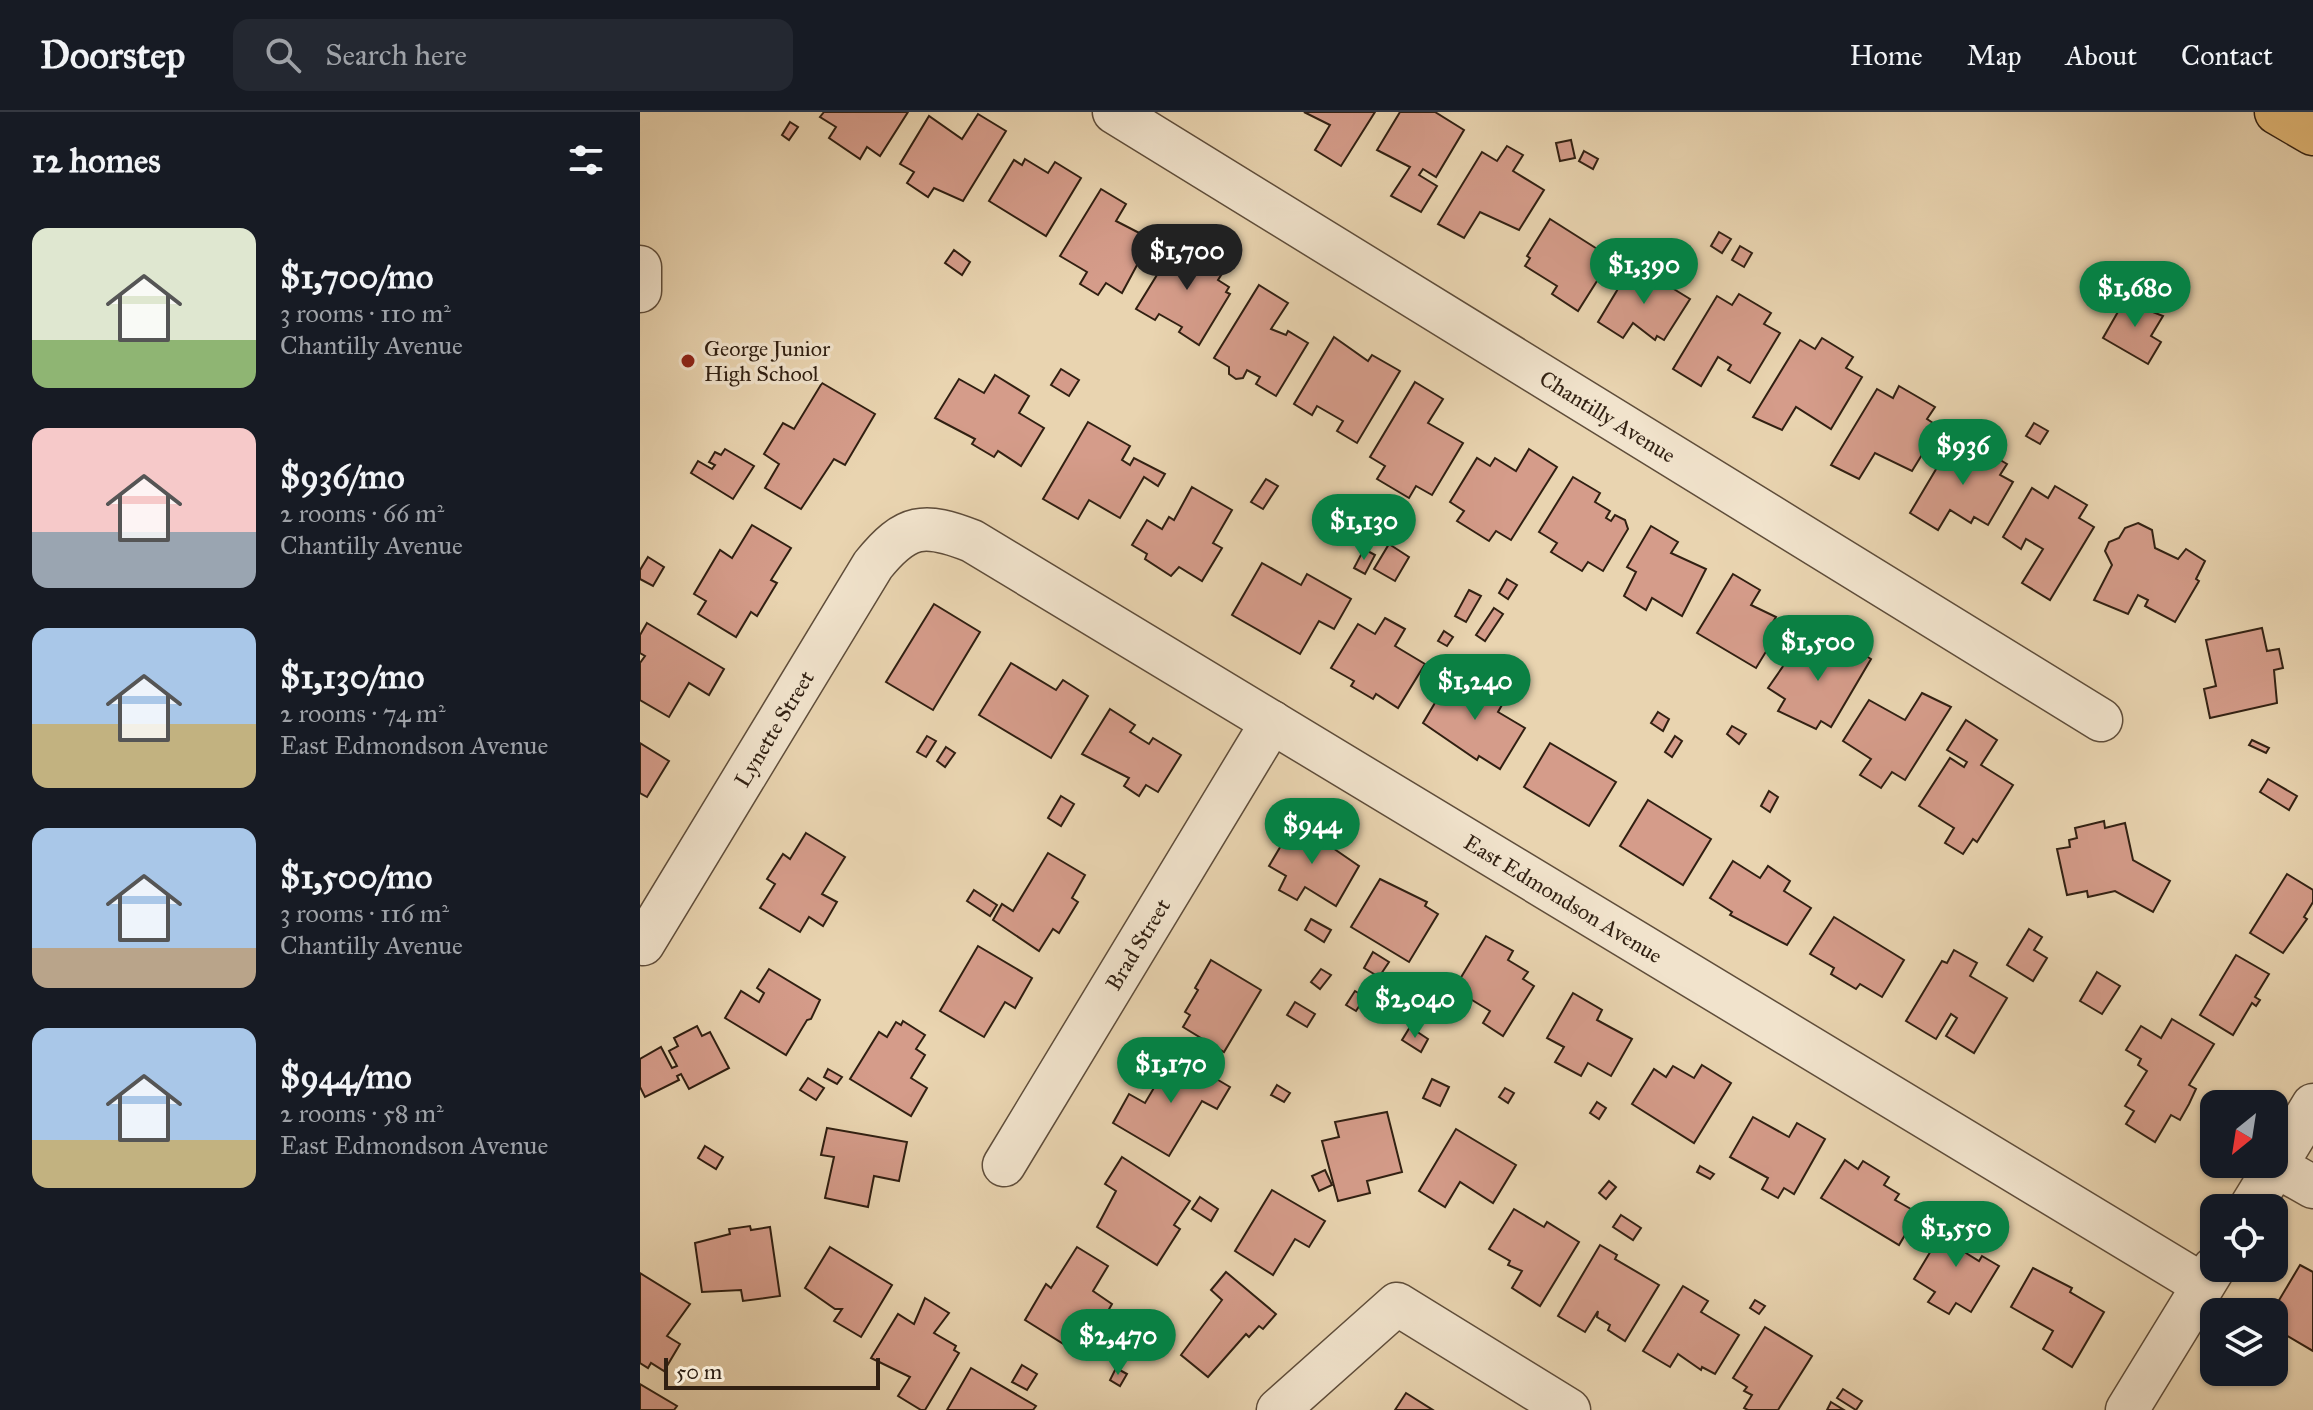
<!DOCTYPE html>
<html lang="en">
<head>
<meta charset="utf-8">
<style>
  :root { --surface:#171b24; --page:#242831; --text:#f1f3f6; --muted:#9ea1a6; --line:#363941; --accent:#0b8043 }
  body { margin:0; font-family:"IM FELL Great Primer",serif; background:var(--page); color:var(--text); height:100vh; display:flex; flex-direction:column; font-size:30px; white-space:nowrap }
  * { box-sizing:border-box; margin:0 }
  p { font-size:26px; color:var(--muted) }
  .icon { flex:none; width:44px; height:44px; fill:none; stroke:currentColor; stroke-width:2; stroke-linecap:round; stroke-linejoin:round }
  .map { position:relative; flex:1; overflow:hidden }
  .sheet { display:flex; flex-direction:column; background:var(--surface); width:640px }
  .sheet>* { flex:none }
  .needle { width:52px; rotate:210deg }
  .controls { position:absolute; left:1560px; top:978px; display:grid; gap:16px }
  .controls a { display:grid; place-items:center; width:88px; height:88px; border-radius:16px; background:var(--surface); box-shadow:0 2px 6px #0004; font-size:40px }
  .scale { position:absolute; left:24px; bottom:20px; width:216px; box-sizing:border-box; padding-left:8px; border:4px solid #312012; border-top:0; font-size:22px; line-height:28px; white-space:nowrap; color:#312012; -webkit-text-stroke:6px #f1e3cc; paint-order:stroke }
  .price { position:absolute; translate:-50% -68px; padding:0 18px; border-radius:28px; background:var(--accent); color:#fff; font-size:26px; line-height:52px; filter:drop-shadow(0 2px 4px #0008) }
  .price::after { content:''; position:absolute; left:50%; top:48px; width:24px; height:18px; margin-left:-12px; background:inherit; clip-path:polygon(0 0,100% 0,50% 100%) }
  .price.active { background:#222; color:#fff }
  ul { padding:0; list-style:none }
  li { display:flex; align-items:center; gap:24px; height:200px; padding:0 32px }
  li span { display:grid; place-items:center; flex:none; width:224px; height:160px; border-radius:16px; color:#555 }
  li>.icon { margin-inline-start:auto }
  span .icon { width:96px; height:96px; fill:#fffc; stroke-width:1 }
  li b { font-size:34px }
  h2 { display:flex; justify-content:space-between; align-items:center; height:96px; padding:0 32px; font-size:34px }
  header { display:flex; align-items:center; gap:48px; box-sizing:border-box; height:112px; padding:0 40px; background:var(--surface); border-bottom:2px solid var(--line) }
  header strong { font-size:38px }
  nav { display:flex; gap:44px; margin-inline-start:auto; font-size:28px }
  .search { width:560px; height:72px; background:var(--page); display:flex; align-items:center; gap:20px; box-sizing:border-box; padding:0 28px; border-radius:16px; color:var(--muted); font-size:30px }
  main { display:flex; flex:1; min-height:0 }
  .map>svg:first-child { display:block }
</style>
</head>
<body>
<header>
<strong>Doorstep</strong>
<div class="search"><svg class="icon" aria-label="search" viewBox="0 0 24 24"><circle cx="10" cy="10" r="6"/><path d="M15 15l6 6"/></svg>Search here</div>
<nav><a>Home</a><a>Map</a><a>About</a><a>Contact</a></nav>
</header>
<main>
<section class="sheet">
<h2>12 homes<svg class="icon" aria-label="filters" viewBox="0 0 24 24"><path d="M4 7h16M4 17h16"/><circle cx="9" cy="7" r="2"/><circle cx="15" cy="17" r="2"/></svg></h2>
<ul>
<li><span style="background:linear-gradient(#dfe7d0 70%,#8fb573 0)"><svg class="icon" aria-label="home" viewBox="0 0 24 24"><path d="M3 11l9-7 9 7M6 9v11h12V9"/></svg></span><div><b>$1,700/mo</b><p>3 rooms · 110 m²</p><p>Chantilly Avenue</p></div></li>
<li><span style="background:linear-gradient(#f6c9c9 65%,#9aa5b1 0)"><svg class="icon" aria-label="home" viewBox="0 0 24 24"><path d="M3 11l9-7 9 7M6 9v11h12V9"/></svg></span><div><b>$936/mo</b><p>2 rooms · 66 m²</p><p>Chantilly Avenue</p></div></li>
<li><span style="background:linear-gradient(#a9c7e8 60%,#c2b280 0)"><svg class="icon" aria-label="home" viewBox="0 0 24 24"><path d="M3 11l9-7 9 7M6 9v11h12V9"/></svg></span><div><b>$1,130/mo</b><p>2 rooms · 74 m²</p><p>East Edmondson Avenue</p></div></li>
<li><span style="background:linear-gradient(#a9c7e8 75%,#b9a48a 0)"><svg class="icon" aria-label="home" viewBox="0 0 24 24"><path d="M3 11l9-7 9 7M6 9v11h12V9"/></svg></span><div><b>$1,500/mo</b><p>3 rooms · 116 m²</p><p>Chantilly Avenue</p></div></li>
<li><span style="background:linear-gradient(#a9c7e8 70%,#c2b280 0)"><svg class="icon" aria-label="home" viewBox="0 0 24 24"><path d="M3 11l9-7 9 7M6 9v11h12V9"/></svg></span><div><b>$944/mo</b><p>2 rooms · 58 m²</p><p>East Edmondson Avenue</p></div></li>
</ul>
</section>
<div class="map">
<svg width="1673" height="1298" viewBox="0 0 1673 1298">
  <rect width="100%" height="100%" fill="#e9d4b0"/>
  <filter id="stains"><feTurbulence type="fractalNoise" baseFrequency=".0025" numOctaves="4"/><feColorMatrix values="0 0 0 0 .2 0 0 0 0 .09 0 0 0 0 .02 0 0 0 .5 -.17"/></filter>
  <radialGradient id="worn" r=".72"><stop offset=".6" stop-color="#630" stop-opacity="0"/><stop offset="1" stop-color="#630" stop-opacity=".3"/></radialGradient>
  <!-- building -->
  <g fill="#d59c8a" stroke="#312012" stroke-width="2">
    <polygon points="184,0 268,0 240,44 227,35 220,47 189,26 196,15 180,5"/>
    <polygon points="664,0 735,0 701,54 675,38 690,13"/>
    <polygon points="760,0 795,0 824,18 796,65 783,57 779,63 797,74 781,100 751,84 770,55 737,38"/>
    <polygon points="338,2 366,19 323,89 294,76 288,85 267,71 274,60 260,52 289,4 322,27"/>
    <polygon points="150,10 158,15 149,28 142,23"/>
    <polygon points="931,28 935,46 920,49 916,31"/>
    <polygon points="867,34 883,43 873,59 904,78 879,118 840,100 824,126 798,112 842,40 857,49"/>
    <polygon points="944,39 958,47 953,57 939,49"/>
    <polygon points="385,47 408,61 415,50 441,66 406,124 349,89 374,48 382,53"/>
    <polygon points="461,77 486,92 476,109 511,127 482,181 466,171 458,183 440,172 447,160 420,144"/>
    <polygon points="910,107 962,140 953,155 962,161 938,199 912,182 917,174 885,154 890,146 887,144"/>
    <polygon points="1079,120 1091,127 1082,141 1071,134"/>
    <polygon points="541,124 568,141 563,148 583,160 578,168 589,175 586,180 590,182 559,233 539,220 542,215 519,202 515,208 496,197"/>
    <polygon points="1100,134 1112,141 1104,155 1092,148"/>
    <polygon points="314,138 330,150 322,163 305,151"/>
    <polygon points="993,152 1050,187 1024,228 1017,224 1015,228 993,211 983,226 958,210"/>
    <polygon points="619,173 648,191 631,217 646,223 648,219 668,231 636,284 616,272 620,265 607,258 603,266 596,267 589,262 589,255 574,246"/>
    <polygon points="1491,177 1505,185 1500,195 1523,204 1511,224 1521,230 1508,252 1463,226"/>
    <polygon points="1099,182 1131,201 1124,212 1140,221 1110,271 1088,258 1091,253 1078,245 1061,274 1033,257 1077,184 1092,193"/>
    <polygon points="694,225 728,249 732,243 760,259 717,331 697,319 703,309 677,294 672,303 654,292"/>
    <polygon points="1182,226 1213,245 1206,256 1222,265 1191,317 1156,295 1142,318 1113,305 1160,228 1175,237"/>
    <polygon points="421,257 439,268 429,284 411,273"/>
    <polygon points="355,263 389,284 379,301 404,316 381,354 358,339 354,345 332,332 335,327 295,306 319,267 344,281"/>
    <polygon points="775,270 803,287 788,311 823,331 792,383 776,374 769,386 737,367 745,354 730,345"/>
    <polygon points="182,271 235,302 205,353 194,347 161,397 125,376 139,352 124,342 143,311 154,317"/>
    <polygon points="1259,274 1295,295 1287,307 1299,315 1272,359 1235,341 1219,367 1191,353 1237,277 1253,286"/>
    <polygon points="448,310 490,334 482,348 490,353 494,346 525,362 518,374 504,365 480,406 449,388 438,407 403,387"/>
    <polygon points="1394,311 1408,319 1400,332 1386,324"/>
    <polygon points="1314,327 1330,337 1333,332 1367,352 1360,363 1373,370 1348,413 1334,405 1331,411 1310,398 1298,418 1270,401"/>
    <polygon points="85,337 114,354 93,387 51,361 58,349 72,357 75,353 69,350 75,340 81,343"/>
    <polygon points="889,337 917,355 871,428 856,419 849,429 817,409 824,399 810,390 837,346 850,354 855,346 876,359"/>
    <polygon points="933,365 960,381 955,390 970,399 966,406 971,409 975,403 985,408 988,417 963,459 948,450 942,459 911,440 917,431 899,420"/>
    <polygon points="626,367 638,374 623,397 611,390"/>
    <polygon points="1415,374 1447,393 1439,406 1454,415 1410,488 1382,471 1403,437 1386,427 1381,437 1363,425 1392,376 1408,386"/>
    <polygon points="552,375 592,398 573,431 582,436 562,469 539,455 531,464 505,447 507,442 492,433 507,408 522,417 529,405 534,408"/>
    <polygon points="1498,411 1512,418 1515,436 1538,447 1546,437 1565,449 1556,467 1559,469 1535,510 1505,494 1508,488 1498,483 1488,502 1454,488 1472,453 1465,439 1469,430 1479,426 1485,416"/>
    <polygon points="112,413 151,436 131,468 137,471 117,504 111,500 96,525 58,502 66,489 54,482 80,438 92,446"/>
    <polygon points="1011,414 1038,430 1031,441 1066,457 1042,504 1012,486 1006,498 984,484 996,460 987,455"/>
    <polygon points="749,432 769,445 755,469 734,457"/>
    <polygon points="724,437 735,443 725,462 714,456"/>
    <polygon points="8,445 24,455 13,474 0,467 0,458"/>
    <polygon points="622,451 661,473 667,462 711,487 694,517 679,509 660,542 592,503"/>
    <polygon points="1093,462 1120,478 1111,493 1136,505 1133,510 1141,515 1116,556 1057,521"/>
    <polygon points="867,467 877,473 868,487 859,481"/>
    <polygon points="829,478 841,484 826,510 815,504"/>
    <polygon points="294,492 340,520 293,598 246,570"/>
    <polygon points="854,496 863,502 845,529 836,523"/>
    <polygon points="745,506 765,517 755,534 785,552 758,596 736,582 733,587 711,574 714,569 691,556 718,512 735,522"/>
    <polygon points="7,511 84,557 69,583 49,571 29,605 0,588 0,551 5,544 0,541 0,523"/>
    <polygon points="1622,516 1627,539 1639,537 1643,556 1634,558 1637,591 1570,606 1564,577 1576,574 1566,528"/>
    <polygon points="804,519 813,525 807,534 798,529"/>
    <polygon points="1164,524 1197,547 1206,532 1231,547 1191,615 1181,609 1176,617 1138,599 1145,587 1128,576"/>
    <polygon points="371,551 416,578 423,568 448,584 411,646 339,603"/>
    <polygon points="840,567 867,584 858,600 885,616 860,657 839,644 837,648 783,611 808,569 831,583"/>
    <polygon points="1282,581 1311,595 1265,668 1252,660 1241,676 1220,663 1231,647 1203,629 1229,588 1265,608"/>
    <polygon points="470,597 495,613 490,620 509,632 513,626 541,643 518,680 506,673 499,684 484,674 489,666 442,642"/>
    <polygon points="1018,600 1029,607 1023,619 1011,611"/>
    <polygon points="1326,608 1357,628 1341,653 1373,673 1337,730 1333,727 1323,742 1305,731 1314,716 1279,694 1310,646 1324,655 1327,650 1307,638"/>
    <polygon points="1092,614 1106,622 1099,632 1087,622"/>
    <polygon points="287,624 296,629 286,645 277,640"/>
    <polygon points="1035,624 1042,629 1032,645 1025,640"/>
    <polygon points="1612,628 1629,636 1626,641 1609,633"/>
    <polygon points="0,631 29,649 7,685 0,681"/>
    <polygon points="910,631 976,670 949,714 884,675"/>
    <polygon points="306,635 315,641 305,655 297,649"/>
    <polygon points="1628,667 1657,684 1649,698 1620,680"/>
    <polygon points="1129,679 1138,685 1130,700 1121,694"/>
    <polygon points="421,684 434,692 421,714 408,706"/>
    <polygon points="1008,688 1071,727 1043,773 980,734"/>
    <polygon points="1464,709 1465,716 1485,711 1493,748 1530,769 1513,800 1475,779 1448,785 1447,779 1427,783 1417,737 1430,735 1429,728 1437,726 1435,716"/>
    <polygon points="655,710 719,754 696,794 665,775 657,788 639,778 646,764 629,754"/>
    <polygon points="166,721 205,745 182,782 197,790 183,814 169,805 160,820 120,796 135,772 127,767 143,742 150,747"/>
    <polygon points="408,741 445,763 432,786 438,790 419,821 413,817 399,839 353,808 362,792 373,799"/>
    <polygon points="1093,749 1120,766 1128,754 1150,769 1144,779 1171,796 1147,833 1090,803 1092,800 1070,786"/>
    <polygon points="1647,762 1673,778 1673,790 1664,805 1667,807 1643,841 1610,821"/>
    <polygon points="740,767 787,790 785,794 798,802 769,850 711,815"/>
    <polygon points="334,778 357,793 350,804 327,789"/>
    <polygon points="1194,805 1264,848 1242,885 1220,872 1216,877 1191,862 1194,856 1170,842"/>
    <polygon points="671,807 691,818 684,830 665,818"/>
    <polygon points="1389,817 1402,825 1394,838 1407,846 1393,869 1367,853"/>
    <polygon points="846,824 873,839 868,848 888,860 883,867 894,874 863,924 843,911 850,899 814,877"/>
    <polygon points="338,834 392,866 375,896 365,890 344,925 300,899"/>
    <polygon points="1314,838 1337,851 1330,864 1367,886 1334,941 1306,924 1317,906 1311,902 1296,927 1266,909 1302,849 1307,851"/>
    <polygon points="733,840 749,850 739,865 724,856"/>
    <polygon points="1596,843 1629,862 1615,885 1620,888 1616,894 1612,891 1593,923 1560,903"/>
    <polygon points="571,848 621,878 584,940 543,915 550,903 545,900 558,878 555,876"/>
    <polygon points="129,857 180,888 171,907 167,908 146,943 85,906 101,879 119,890 124,881 117,876"/>
    <polygon points="681,857 691,863 680,877 671,870"/>
    <polygon points="1457,860 1480,874 1462,902 1440,889"/>
    <polygon points="715,879 725,885 716,899 706,893"/>
    <polygon points="933,881 962,898 957,908 992,927 971,964 948,951 941,964 915,950 924,935 907,926"/>
    <polygon points="655,890 675,902 667,915 647,903"/>
    <polygon points="1532,907 1574,932 1549,973 1556,977 1549,992 1540,1008 1531,1003 1515,1030 1486,1012 1494,999 1485,994 1507,959 1498,953 1501,947 1486,938 1501,914 1521,926"/>
    <polygon points="263,909 285,923 276,937 285,943 271,966 287,976 271,1004 210,967 239,920 247,925 256,910 261,913"/>
    <polygon points="57,914 62,924 70,920 89,956 49,977 41,962 37,964 39,968 5,985 0,975 0,947 21,935 32,956 37,954 29,939 38,934 34,926"/>
    <polygon points="770,915 788,927 781,940 762,928"/>
    <polygon points="534,942 590,975 577,997 562,989 529,1044 473,1011 489,982 505,991"/>
    <polygon points="1062,953 1091,971 1054,1031 992,992 1014,957 1026,965 1033,954 1054,966"/>
    <polygon points="188,957 202,965 197,972 184,965"/>
    <polygon points="168,966 184,976 176,988 160,978"/>
    <polygon points="792,967 809,975 800,994 783,986"/>
    <polygon points="637,973 650,981 644,990 631,983"/>
    <polygon points="865,976 874,981 868,991 859,985"/>
    <polygon points="957,990 966,996 959,1007 950,1001"/>
    <polygon points="747,1000 762,1060 727,1069 730,1081 698,1089 682,1029 699,1025 695,1010"/>
    <polygon points="1113,1005 1149,1025 1157,1011 1185,1027 1154,1082 1144,1076 1138,1086 1122,1077 1128,1066 1090,1045"/>
    <polygon points="187,1016 267,1030 259,1069 234,1064 228,1095 185,1086 194,1045 181,1043"/>
    <polygon points="816,1017 876,1053 853,1091 820,1070 805,1095 779,1079"/>
    <polygon points="65,1034 83,1045 76,1057 58,1046"/>
    <polygon points="482,1045 550,1089 534,1113 540,1117 517,1153 457,1115 476,1079 465,1072"/>
    <polygon points="1205,1048 1218,1057 1223,1049 1249,1065 1244,1073 1259,1082 1255,1088 1278,1101 1259,1133 1181,1086"/>
    <polygon points="1060,1054 1074,1062 1070,1067 1057,1060"/>
    <polygon points="685,1058 692,1073 679,1079 672,1064"/>
    <polygon points="969,1069 976,1075 966,1087 959,1081"/>
    <polygon points="632,1078 685,1109 669,1135 655,1127 633,1163 595,1139"/>
    <polygon points="560,1085 578,1097 571,1109 552,1097"/>
    <polygon points="874,1097 904,1115 907,1110 939,1130 900,1194 872,1176 882,1159 868,1153 870,1149 849,1137"/>
    <polygon points="1313,1102 1340,1118 1326,1141 1339,1149 1342,1144 1359,1154 1331,1200 1316,1191 1309,1202 1288,1190 1295,1180 1274,1167"/>
    <polygon points="981,1103 1001,1116 993,1128 973,1115"/>
    <polygon points="110,1114 111,1118 130,1115 140,1184 103,1189 101,1178 62,1180 55,1131 90,1122 89,1117"/>
    <polygon points="960,1133 977,1143 975,1147 1019,1173 985,1229 968,1218 970,1213 957,1205 958,1199 945,1220 918,1204"/>
    <polygon points="190,1135 252,1173 221,1225 194,1209 202,1197 195,1197 165,1176"/>
    <polygon points="437,1135 468,1154 453,1179 472,1192 461,1211 450,1204 430,1236 385,1208 406,1172 411,1176"/>
    <polygon points="1660,1153 1673,1160 1673,1239 1634,1216 1632,1200"/>
    <polygon points="1393,1156 1432,1176 1430,1180 1464,1200 1432,1255 1403,1237 1413,1219 1371,1195"/>
    <polygon points="586,1160 636,1202 623,1217 619,1214 609,1225 606,1222 568,1265 541,1243 582,1188 571,1178"/>
    <polygon points="0,1161 50,1192 27,1224 40,1232 24,1259 11,1251 8,1256 0,1251"/>
    <polygon points="1043,1174 1068,1189 1061,1200 1099,1223 1075,1262 1062,1255 1061,1258 1038,1242 1030,1255 1003,1239"/>
    <polygon points="285,1186 309,1201 294,1221 316,1234 314,1238 319,1241 285,1298 281,1298 258,1284 270,1265 231,1246 258,1202 274,1212"/>
    <polygon points="1115,1188 1125,1194 1119,1202 1110,1196"/>
    <polygon points="1125,1215 1172,1244 1138,1298 1108,1298 1104,1296 1112,1283 1104,1279 1107,1275 1093,1266"/>
    <polygon points="382,1253 397,1262 387,1278 372,1270"/>
    <polygon points="331,1256 396,1294 393,1298 307,1298"/>
    <polygon points="476,1256 487,1262 480,1274 470,1268"/>
    <polygon points="1597,1260 1611,1260 1604,1272 1594,1266"/>
    <polygon points="0,1272 37,1294 34,1298 0,1298"/>
    <polygon points="1203,1277 1222,1289 1216,1298 1197,1286"/>
    <polygon points="766,1281 793,1298 755,1298"/>
    <polygon points="1191,1290 1204,1298 1187,1298"/>
  </g>
  <g fill="none" stroke-linecap="round" stroke-linejoin="round">
    <defs>
      <g id="minor">
        <path id="s1" d="M474,0L1461,608"/>
        <polyline points="0,155 0,179"/>
        <path id="s2" d="M3,832L233,453C266,412 284,410 332,429L1563,1173"/>
        <path id="s3" d="M364,1053L632,610"/>
        <polyline points="1636,1054 1673,1075"/>
        <polyline points="1610,1096 1673,993"/>
        <polyline points="638,1298 757,1192 929,1298"/>
        <polyline points="1487,1298 1574,1156"/>
      </g>
      <polyline id="major" points="1637,0 1673,21"/>
    </defs>
    <!-- minor casing -->
    <use href="#minor" stroke="#5f4d3a" stroke-width="45"/>
    <!-- major casing -->
    <use href="#major" stroke="#312012" stroke-width="47"/>
    <!-- minor -->
    <use href="#minor" stroke="#f1e3cc" stroke-width="42"/>
    <!-- major -->
    <use href="#major" stroke="#e4ba78" stroke-width="44"/>
  </g>
  <!-- markers -->
  <circle fill="#8f2418" stroke="#f1e3cc" stroke-width="3" cx="48" cy="249" r="8"/>
  <g text-anchor="middle" stroke-width="7" stroke-linejoin="round" paint-order="stroke">
    <!-- poi labels -->
    <g font-size="22" fill="#312012" stroke="#f1e3cc" text-anchor="start">
      <text x="64" y="244">George Junior<tspan x="64" dy="25">High School</tspan></text>
    </g>
    <!-- street labels -->
    <g font-size="22" fill="#312012" stroke="#f1e3cc">
      <text dy="8" stroke="none"><textPath href="#s1" startOffset="580">Chantilly Avenue</textPath></text>
      <text dy="8" stroke="none"><textPath href="#s2" startOffset="252">Lynette Street</textPath></text>
      <text dy="8" stroke="none"><textPath href="#s2" startOffset="1248">East Edmondson Avenue</textPath></text>
      <text dy="8" stroke="none"><textPath href="#s3" startOffset="258">Brad Street</textPath></text>
    </g>
  </g>
  <rect width="100%" height="100%" filter="url(#stains)"/>
  <rect width="100%" height="100%" fill="url(#worn)"/>
</svg>
<div class="controls">
<a><svg class="needle" viewBox="-14 -14 28 28"><path d="M0-13l5 13h-10z" fill="#e53935"/><path d="M0 13l5-13h-10z" fill="#9ea1a6"/></svg></a>
<a><svg class="icon" aria-label="locate" viewBox="0 0 24 24"><circle cx="12" cy="12" r="6"/><path d="M12 2v4M12 18v4M2 12h4M18 12h4"/></svg></a>
<a><svg class="icon" aria-label="layers" viewBox="0 0 24 24"><path d="M12 4l9 5-9 5-9-5zM3 14l9 5 9-5"/></svg></a>
</div>
<div class="scale">50 m</div>
<b class="price active" style="left:547px;top:180px">$1,700</b>
<b class="price" style="left:1004px;top:194px">$1,390</b>
<b class="price" style="left:1495px;top:217px">$1,680</b>
<b class="price" style="left:1323px;top:375px">$936</b>
<b class="price" style="left:724px;top:450px">$1,130</b>
<b class="price" style="left:1178px;top:571px">$1,500</b>
<b class="price" style="left:835px;top:610px">$1,240</b>
<b class="price" style="left:672px;top:754px">$944</b>
<b class="price" style="left:775px;top:928px">$2,040</b>
<b class="price" style="left:531px;top:993px">$1,170</b>
<b class="price" style="left:1316px;top:1157px">$1,550</b>
<b class="price" style="left:478px;top:1265px">$2,470</b>
</div>
</main>
</body>
</html>
